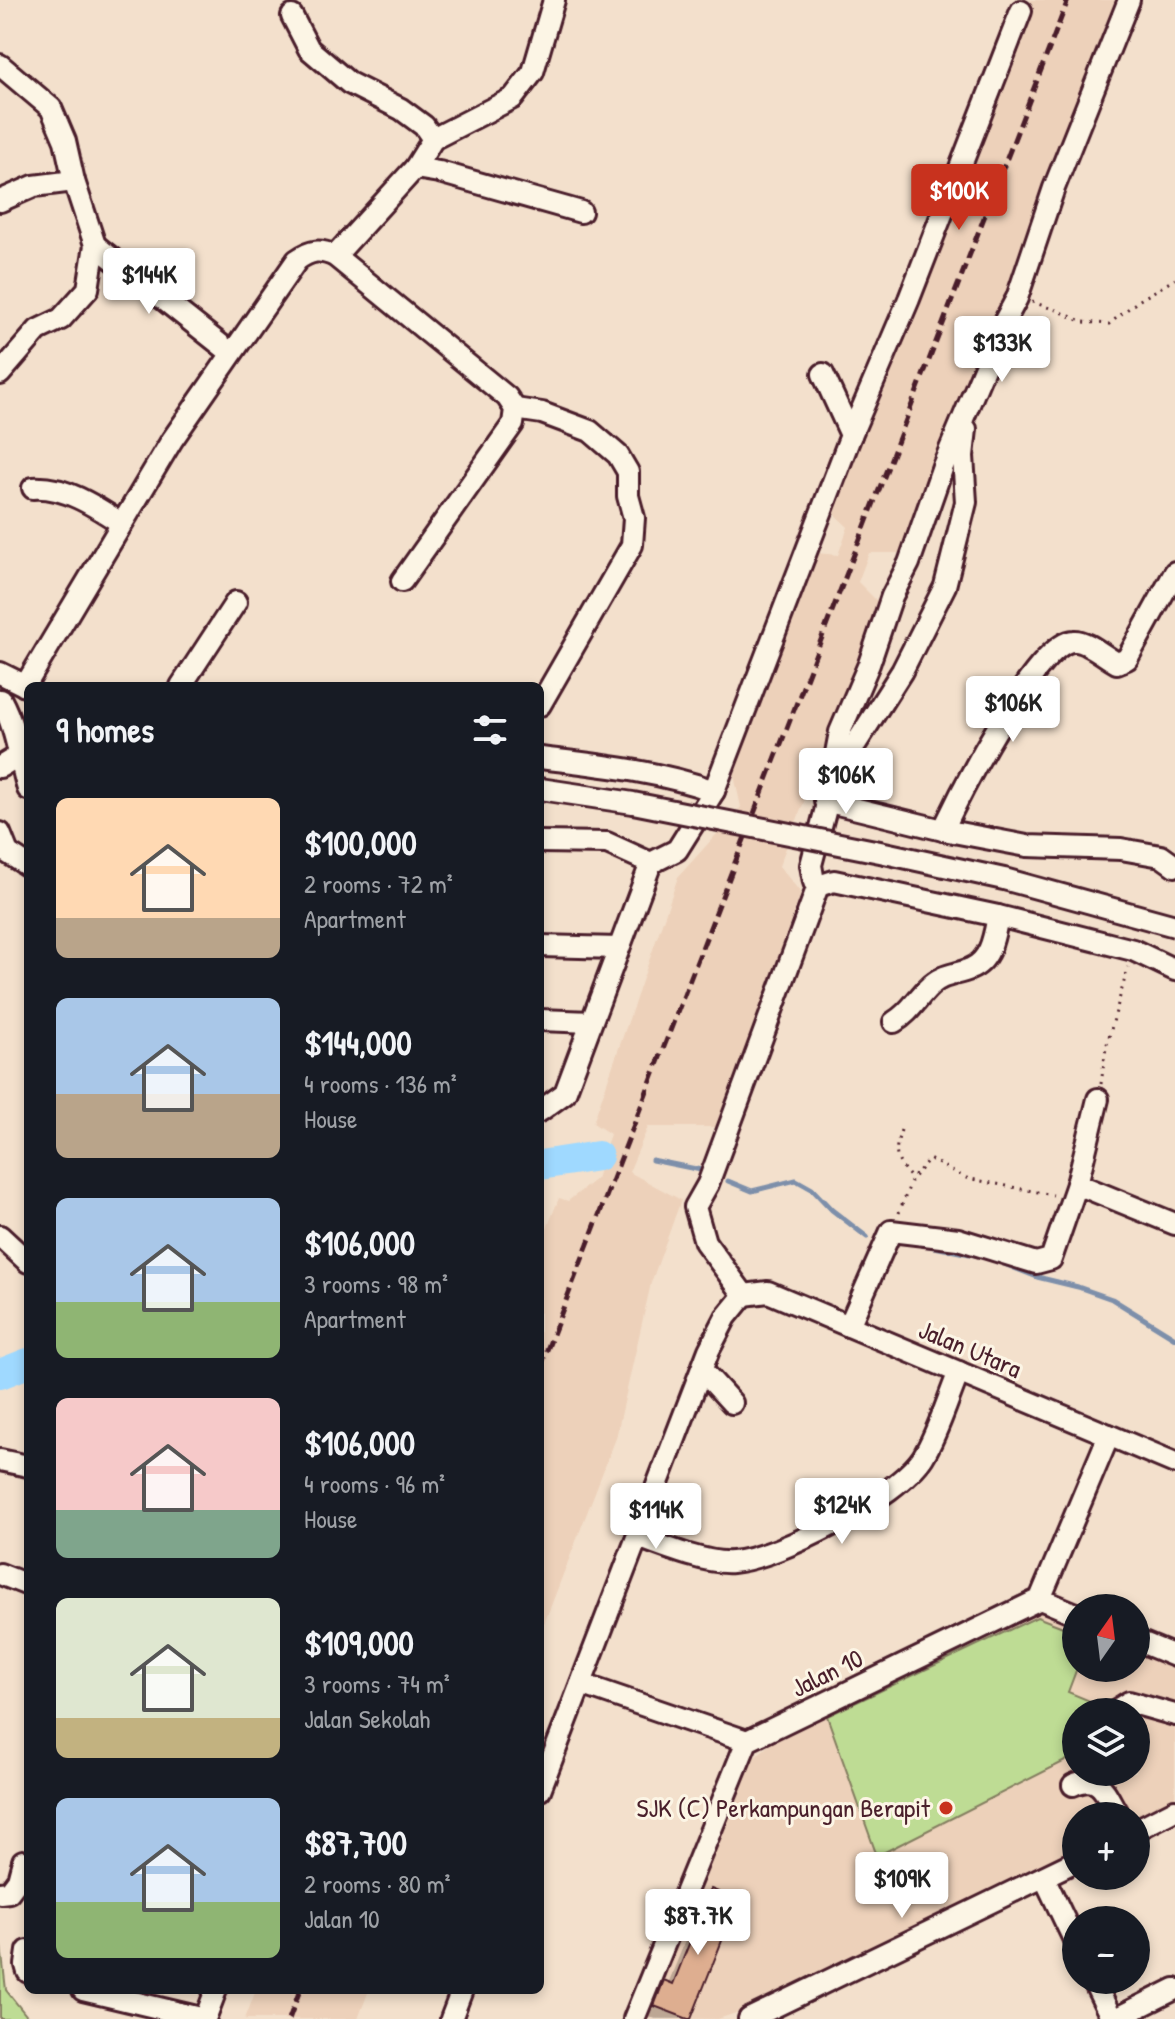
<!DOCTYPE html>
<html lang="en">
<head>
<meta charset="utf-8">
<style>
  :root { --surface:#171b24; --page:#20242c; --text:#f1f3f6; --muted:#9ea1a6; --accent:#c8321e }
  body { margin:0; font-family:"Patrick Hand",sans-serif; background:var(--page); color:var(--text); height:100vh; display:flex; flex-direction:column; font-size:30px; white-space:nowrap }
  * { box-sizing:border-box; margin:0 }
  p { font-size:26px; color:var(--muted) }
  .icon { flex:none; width:44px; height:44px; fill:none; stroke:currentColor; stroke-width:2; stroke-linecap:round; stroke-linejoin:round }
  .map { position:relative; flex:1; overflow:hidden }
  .drawer { position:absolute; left:24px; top:682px; width:520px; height:1312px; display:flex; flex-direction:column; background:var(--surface); border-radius:12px; box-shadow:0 4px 12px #0003 }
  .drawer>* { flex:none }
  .needle { width:52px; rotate:14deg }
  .fabs { position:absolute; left:1062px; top:1594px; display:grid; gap:16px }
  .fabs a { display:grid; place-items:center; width:88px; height:88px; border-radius:50%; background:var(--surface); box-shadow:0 4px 12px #0003; font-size:40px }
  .price { position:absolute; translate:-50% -68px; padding:0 18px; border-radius:8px; background:#fff; color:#222; font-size:26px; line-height:52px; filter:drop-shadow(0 2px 4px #0008) }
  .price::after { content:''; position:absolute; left:50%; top:48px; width:24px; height:18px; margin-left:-12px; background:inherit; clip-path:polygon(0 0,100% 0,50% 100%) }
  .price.on { background:var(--accent); color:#fff }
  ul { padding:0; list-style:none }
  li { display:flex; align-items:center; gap:24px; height:200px; padding:0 32px }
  li span { display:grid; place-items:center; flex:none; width:224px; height:160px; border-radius:12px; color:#555 }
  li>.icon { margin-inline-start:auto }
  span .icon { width:96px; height:96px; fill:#fffc; stroke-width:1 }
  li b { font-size:34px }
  h2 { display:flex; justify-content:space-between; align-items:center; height:96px; padding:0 32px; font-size:34px }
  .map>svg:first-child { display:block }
</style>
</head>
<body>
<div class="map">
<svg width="1175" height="2019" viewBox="0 0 1175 2019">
  <rect width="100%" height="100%" fill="#f3e0cc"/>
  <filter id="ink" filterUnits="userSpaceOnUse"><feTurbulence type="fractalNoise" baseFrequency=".0125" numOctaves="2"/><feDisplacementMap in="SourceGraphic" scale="16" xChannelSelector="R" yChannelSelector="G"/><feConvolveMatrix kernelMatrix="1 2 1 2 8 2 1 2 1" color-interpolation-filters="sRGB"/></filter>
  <g filter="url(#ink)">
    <!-- built -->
    <g fill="#edd1ba" fill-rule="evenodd">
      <polygon points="1031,0 1125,0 954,429 900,553 869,553 858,582 881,605 779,866 801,893 718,1127 648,1127 629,1172 681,1200 651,1283 616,1438 540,1634 540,1246 559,1198 568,1201 596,1179 610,1134 593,1123 678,877 741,807 733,771 816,553 838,555 848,527 833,513"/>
      <path d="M1037,1612L1076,1628V1668H1136V1653L1175,1669V1801L1136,1820V1816H1076V1849L739,2012L718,2019L648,2018L754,1758L777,1738ZM1076,1712H1136V1772H1076Z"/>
      <polygon points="256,1990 369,1990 358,2019 245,2019"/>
    </g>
    <!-- green -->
    <g fill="#bedc94" stroke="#847e60" stroke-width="2">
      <polygon points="1037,1617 1076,1632 1077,1668 1068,1692 1090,1701 1086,1712 1076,1712 1076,1747 1073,1757 877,1856 827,1716"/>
      <polygon points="0,1937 6,1990 29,2019 0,2019"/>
    </g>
    <!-- shadow -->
    <polygon fill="#0003" points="711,1891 688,2019 655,2019 646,2015 655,1992 665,1983 668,1984 701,1901"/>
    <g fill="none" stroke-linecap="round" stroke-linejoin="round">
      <!-- stream -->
      <g stroke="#7d8faa" stroke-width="5">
        <polyline points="652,1160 701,1170"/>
        <polyline points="728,1181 752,1191 796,1180 812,1189 832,1210 867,1237"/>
        <polyline points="919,1244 980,1256"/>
        <polyline points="994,1260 1037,1277 1078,1287 1112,1299 1175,1338"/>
      </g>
      <!-- river -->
      <g stroke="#9fd9ff" stroke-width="30">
        <polyline points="540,1165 598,1156"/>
        <polyline points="0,1374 28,1363"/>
      </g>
    </g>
    <!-- building -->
    <polygon fill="#deae90" stroke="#4a1f2b" stroke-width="2" points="711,1889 738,1900 691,2019 688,2019 654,2006 664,1980 673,1984"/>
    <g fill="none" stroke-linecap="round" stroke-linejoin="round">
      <defs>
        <g id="minor">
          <polyline points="292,16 309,49 349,83 401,109 424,126 433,139"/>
          <polyline points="0,65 51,108 65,141 74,181 95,245 88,289 61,319 38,330 0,374"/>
          <polyline points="415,168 439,172 581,212"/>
          <polyline points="0,201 34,186 74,181"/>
          <polyline points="95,245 231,353"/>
          <polyline points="335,256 415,168 433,139 513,98 533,72 554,0"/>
          <polyline points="515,409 542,413 590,431 618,455 628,472 628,496 634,518 632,545 540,705"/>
          <polyline points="851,435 909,299 1021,11"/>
          <path d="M33,488C65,486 95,506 121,523"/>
          <polyline points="0,673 28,687"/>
          <path d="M25,686L172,440L297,260C311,250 320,249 335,256L507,397L515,409L513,424L402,581"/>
          <polyline points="181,686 236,602"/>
          <path d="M1,700C16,728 19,758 28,789"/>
          <path d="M540,758C598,765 659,771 714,791"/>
          <polyline points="0,767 18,756"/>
          <polyline points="833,769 855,745 902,671 945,586 966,502 963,456 966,429"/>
          <polyline points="825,801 943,830 1027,846 1121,849 1161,856 1175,866"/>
          <path d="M943,830C959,796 1037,641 1074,641C1087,640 1105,657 1117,663L1127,659L1175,572"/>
          <polyline points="0,833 8,853 28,866"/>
          <polyline points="540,842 607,843 651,863"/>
          <polyline points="651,863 677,850 714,791 851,435 823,374"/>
          <polyline points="818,886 834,881 998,916 1133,950 1175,970"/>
          <polyline points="540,946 619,948"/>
          <polyline points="540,1020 591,1022"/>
          <path d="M894,1022C910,1013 917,998 930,986C942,974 956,975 970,969C991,961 994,936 998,916"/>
          <polyline points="540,1111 565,1093 651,863"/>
          <polyline points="1077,1184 1098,1099"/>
          <polyline points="0,1236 28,1262"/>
          <polyline points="744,1295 705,1242 695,1207 708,1184 818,886 814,882 811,865 825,812 840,732 869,664 892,596 909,563 943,466 1002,326 1017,298 1054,188 1129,0"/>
          <polyline points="744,1295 768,1292 1175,1463"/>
          <polyline points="849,1326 891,1231 958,1239 1036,1263 1051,1259 1077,1184 1175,1224"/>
          <polyline points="702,1370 732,1403"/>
          <polyline points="0,1460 28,1466"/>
          <path d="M638,1537C662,1546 707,1564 732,1562C780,1558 897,1497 923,1457C938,1433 948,1398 959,1372"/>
          <polyline points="0,1574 28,1585"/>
          <polyline points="1040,1599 1076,1614"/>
          <polyline points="1136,1640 1175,1656"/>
          <polyline points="581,1684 747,1741"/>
          <polyline points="1113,1712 1129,1702 1175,1715"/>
          <path d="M1073,1785C1102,1772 1105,1795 1119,1816"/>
          <polyline points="540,1790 709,1350 726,1317 744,1295"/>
          <polyline points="1136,1830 1175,1810"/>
          <polyline points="1044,1877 1076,1944"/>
          <polyline points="0,1893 9,1892 18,1880 23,1861"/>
          <polyline points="28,1951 26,1965 28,1972"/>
          <polyline points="1093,1980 1112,2019"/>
          <polyline points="83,1990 205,2019"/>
          <polyline points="205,2019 216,1990"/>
          <polyline points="451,2019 462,1990"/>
          <polyline points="634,2019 747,1741 1040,1599 1109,1435"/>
          <polyline points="749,2019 1076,1861"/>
          <polyline points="1115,2019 1175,1989"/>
        </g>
      </defs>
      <!-- minor casing -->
      <use href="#minor" stroke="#4a1f2b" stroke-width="26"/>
      <!-- path -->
      <g stroke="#4a1f2b" stroke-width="3" stroke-dasharray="2 6" stroke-linecap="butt">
        <polyline points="1032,302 1059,311 1083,322 1109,324 1138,301 1175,279"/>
        <polyline points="1101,1084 1106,1048 1128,967"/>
        <path d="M901,1130C893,1155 895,1159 912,1179"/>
        <polyline points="899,1213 912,1179 929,1159 966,1178 1053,1195"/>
      </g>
      <!-- minor -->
      <use href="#minor" stroke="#fcf5e5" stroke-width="20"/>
      <!-- rail -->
      <g stroke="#4a1f2b" stroke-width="5" stroke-dasharray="12 6" stroke-linecap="butt">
        <polyline points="540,1368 1068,0"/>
        <polyline points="289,2019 300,1990"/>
      </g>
      <defs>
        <polyline id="minor-bridge" points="540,789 633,803 880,852 1004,879 1175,926"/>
      </defs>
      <!-- minor-bridge casing -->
      <use href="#minor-bridge" stroke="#4a1f2b" stroke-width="26" stroke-linecap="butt"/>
      <!-- minor-bridge -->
      <use href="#minor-bridge" stroke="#fcf5e5" stroke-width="20"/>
    </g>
  </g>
  <!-- markers -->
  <circle fill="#c8321e" stroke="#fcf5e5" stroke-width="3" cx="946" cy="1808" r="8"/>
  <g text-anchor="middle" stroke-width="6" stroke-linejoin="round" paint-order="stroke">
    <!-- street labels -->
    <g font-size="26" fill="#4a1f2b" stroke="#fcf5e5">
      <text transform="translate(970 1349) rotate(23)" y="9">Jalan Utara</text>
      <text transform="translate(827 1673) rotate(-26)" y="9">Jalan 10</text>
    </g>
    <!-- poi labels -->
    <g font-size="26" fill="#4a1f2b" stroke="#fcf5e5" text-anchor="end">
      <text x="930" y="1817">SJK (C) Perkampungan Berapit</text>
    </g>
  </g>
</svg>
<div class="fabs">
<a><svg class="needle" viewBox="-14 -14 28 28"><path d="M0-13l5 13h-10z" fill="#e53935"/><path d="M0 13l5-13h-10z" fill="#9ea1a6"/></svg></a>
<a><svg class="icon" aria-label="layers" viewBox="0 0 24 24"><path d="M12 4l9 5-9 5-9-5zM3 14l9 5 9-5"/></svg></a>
<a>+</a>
<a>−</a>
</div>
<b class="price on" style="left:959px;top:232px">$100K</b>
<b class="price" style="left:149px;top:316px">$144K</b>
<b class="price" style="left:1002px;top:384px">$133K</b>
<b class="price" style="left:1013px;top:744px">$106K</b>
<b class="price" style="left:846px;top:816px">$106K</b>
<b class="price" style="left:842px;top:1546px">$124K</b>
<b class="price" style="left:656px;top:1551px">$114K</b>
<b class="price" style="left:902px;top:1920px">$109K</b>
<b class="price" style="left:698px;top:1957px">$87.7K</b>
<section class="drawer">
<h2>9 homes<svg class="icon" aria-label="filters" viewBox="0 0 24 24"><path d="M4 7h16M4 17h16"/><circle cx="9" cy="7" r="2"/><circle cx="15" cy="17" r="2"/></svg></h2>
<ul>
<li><span style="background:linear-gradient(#ffd9b3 75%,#b9a48a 0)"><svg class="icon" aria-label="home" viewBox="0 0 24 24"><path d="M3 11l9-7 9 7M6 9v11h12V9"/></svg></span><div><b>$100,000</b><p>2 rooms · 72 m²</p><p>Apartment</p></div></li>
<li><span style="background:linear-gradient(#a9c7e8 60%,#b9a48a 0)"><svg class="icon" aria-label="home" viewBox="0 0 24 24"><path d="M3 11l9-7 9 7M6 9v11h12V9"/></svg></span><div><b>$144,000</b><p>4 rooms · 136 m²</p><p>House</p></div></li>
<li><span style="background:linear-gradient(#a9c7e8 65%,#8fb573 0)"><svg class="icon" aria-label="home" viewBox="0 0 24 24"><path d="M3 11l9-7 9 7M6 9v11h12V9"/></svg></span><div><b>$106,000</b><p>3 rooms · 98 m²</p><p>Apartment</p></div></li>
<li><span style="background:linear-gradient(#f6c9c9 70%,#7fa58c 0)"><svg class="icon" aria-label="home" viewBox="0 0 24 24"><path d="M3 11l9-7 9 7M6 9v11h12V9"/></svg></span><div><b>$106,000</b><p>4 rooms · 96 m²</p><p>House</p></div></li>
<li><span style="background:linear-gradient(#dfe7d0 75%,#c2b280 0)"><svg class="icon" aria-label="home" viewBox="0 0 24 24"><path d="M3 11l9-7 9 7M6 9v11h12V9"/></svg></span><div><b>$109,000</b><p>3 rooms · 74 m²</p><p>Jalan Sekolah</p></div></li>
<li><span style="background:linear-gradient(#a9c7e8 65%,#8fb573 0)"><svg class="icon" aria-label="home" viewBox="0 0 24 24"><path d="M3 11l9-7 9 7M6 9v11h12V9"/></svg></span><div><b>$87,700</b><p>2 rooms · 80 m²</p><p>Jalan 10</p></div></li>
</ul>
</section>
</div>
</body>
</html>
